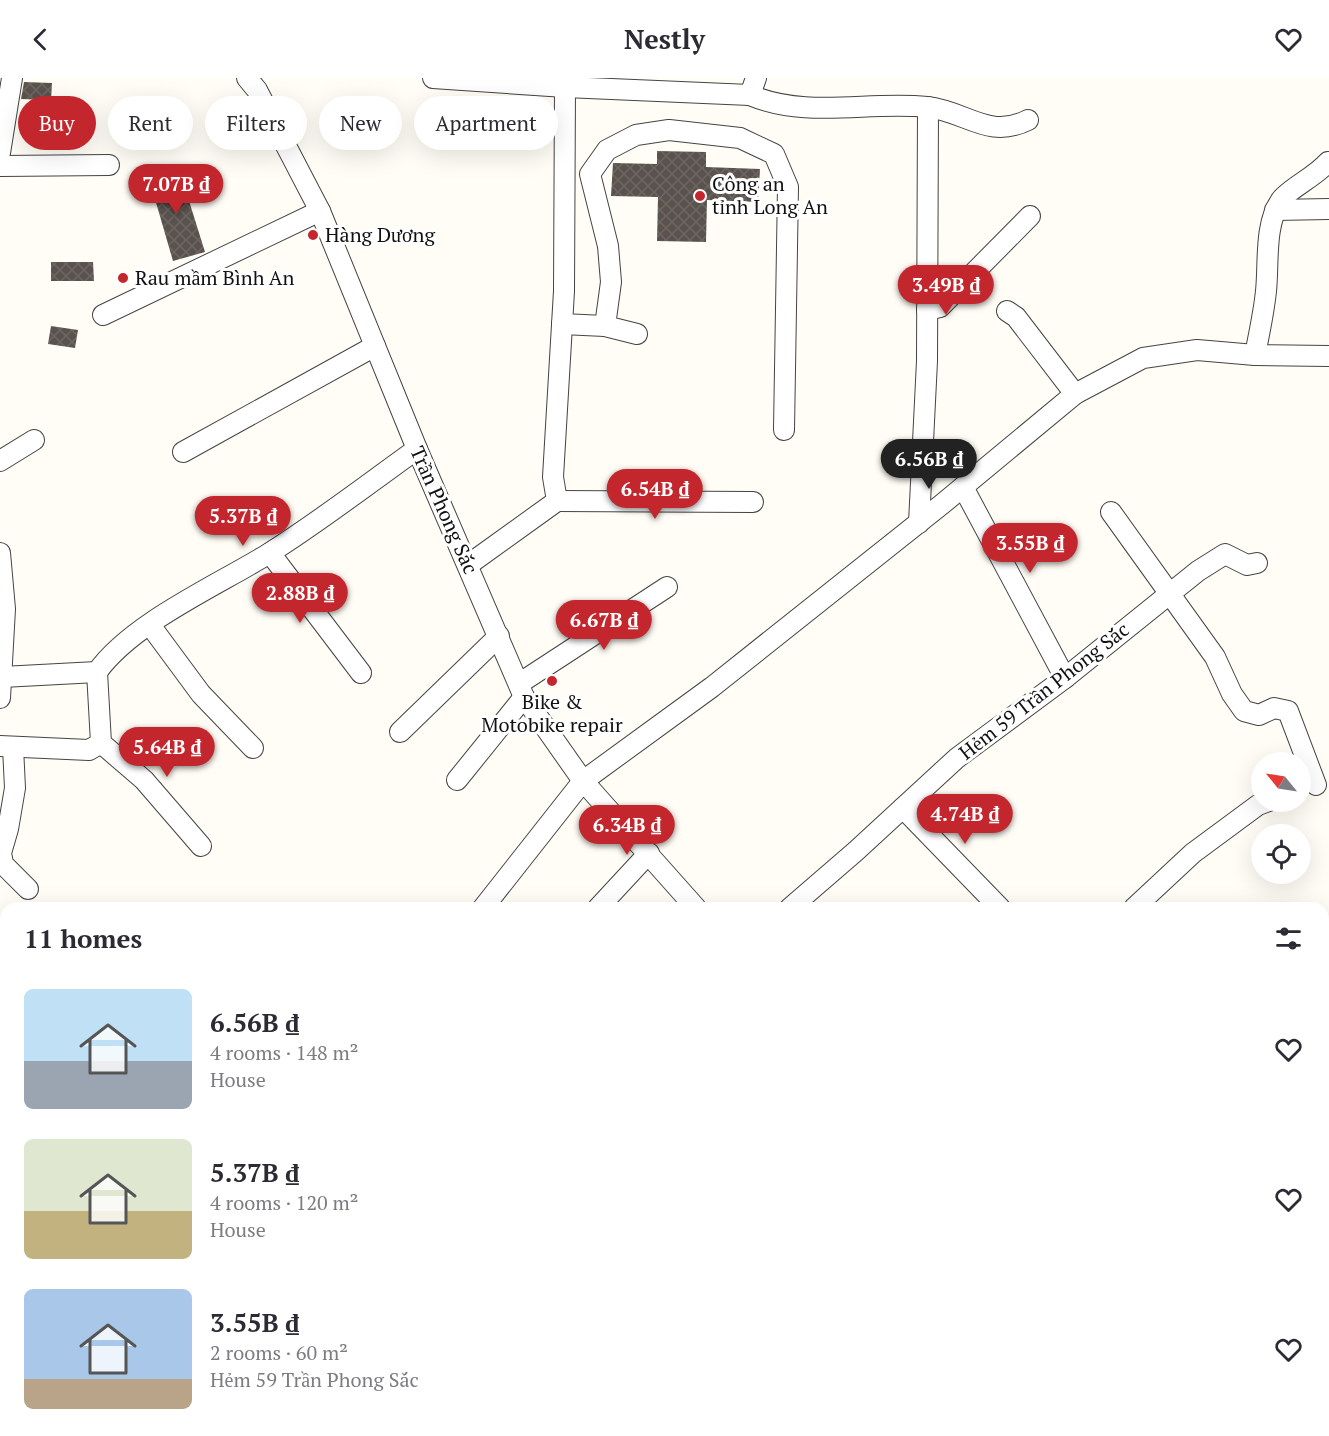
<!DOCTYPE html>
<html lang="en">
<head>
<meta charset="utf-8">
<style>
  :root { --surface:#fff; --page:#f7f7f7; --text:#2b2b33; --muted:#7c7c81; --accent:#c4262e }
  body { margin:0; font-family:"PT Serif",serif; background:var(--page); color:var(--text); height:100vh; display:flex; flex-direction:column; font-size:22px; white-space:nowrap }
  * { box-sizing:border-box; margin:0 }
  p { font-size:20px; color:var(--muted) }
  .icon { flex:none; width:33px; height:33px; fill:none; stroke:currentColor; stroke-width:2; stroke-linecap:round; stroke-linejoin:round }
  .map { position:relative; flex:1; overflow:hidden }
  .details { position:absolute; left:0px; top:824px; width:1329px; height:536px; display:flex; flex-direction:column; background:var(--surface); border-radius:18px 18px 0 0; box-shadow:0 6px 24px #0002 }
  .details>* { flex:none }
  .hud { position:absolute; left:18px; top:18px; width:600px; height:54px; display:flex; gap:12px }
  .needle { width:39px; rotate:300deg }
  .buttons { position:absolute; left:1251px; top:674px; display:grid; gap:12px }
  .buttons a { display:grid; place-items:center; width:60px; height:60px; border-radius:50%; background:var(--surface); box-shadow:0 6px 24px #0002; font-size:30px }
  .price { position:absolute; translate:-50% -51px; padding:0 14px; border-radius:21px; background:var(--accent); color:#fff; font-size:20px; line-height:39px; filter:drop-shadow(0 2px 3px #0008) }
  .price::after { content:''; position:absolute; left:50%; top:36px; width:18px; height:14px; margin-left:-9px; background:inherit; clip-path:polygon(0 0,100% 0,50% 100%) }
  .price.selected { background:#222; color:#fff }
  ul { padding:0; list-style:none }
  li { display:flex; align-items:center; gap:18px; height:150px; padding:0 24px }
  li span { display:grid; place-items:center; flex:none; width:168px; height:120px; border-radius:9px; color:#555 }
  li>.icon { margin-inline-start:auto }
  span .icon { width:72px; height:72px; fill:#fffc; stroke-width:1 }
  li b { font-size:26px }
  h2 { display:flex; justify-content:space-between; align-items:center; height:72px; padding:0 24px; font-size:26px }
  .chip { padding:0 21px; border-radius:27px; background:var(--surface); box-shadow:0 6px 24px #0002; font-size:21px; line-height:54px }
  .chip.selected { background:var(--accent); color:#fff }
  header { display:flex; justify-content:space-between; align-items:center; height:78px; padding:0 24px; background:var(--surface); font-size:27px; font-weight:800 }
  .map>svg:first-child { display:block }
</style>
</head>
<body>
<header><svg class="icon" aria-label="back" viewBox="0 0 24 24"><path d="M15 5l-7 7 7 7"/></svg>Nestly<svg class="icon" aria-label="heart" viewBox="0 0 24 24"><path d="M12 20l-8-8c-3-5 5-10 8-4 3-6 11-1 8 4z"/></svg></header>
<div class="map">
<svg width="1329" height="1358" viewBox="0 0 1329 1358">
  <defs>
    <pattern id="building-cross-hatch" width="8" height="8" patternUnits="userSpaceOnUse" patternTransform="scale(1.5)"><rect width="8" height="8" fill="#5a524d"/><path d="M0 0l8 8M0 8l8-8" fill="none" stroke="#6d6662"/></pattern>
  </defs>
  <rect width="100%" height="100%" fill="#fffdf5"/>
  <!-- building -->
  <g fill="url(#building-cross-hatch)">
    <polygon points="24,4 52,5 51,22 21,21"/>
    <polygon points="657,73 706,74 706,89 760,91 758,124 707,122 706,164 657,163 658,119 611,118 613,85 657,86"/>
    <polygon points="180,94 205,174 173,183 148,97"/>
    <polygon points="51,184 93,184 94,203 51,203"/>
    <polygon points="51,248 78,252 75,270 48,266"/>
  </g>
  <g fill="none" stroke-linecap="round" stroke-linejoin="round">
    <defs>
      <g id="minor">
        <polyline points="247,0 257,12 320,133 417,371 524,619 583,703 696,830"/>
        <polyline points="433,0 565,9 750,17 756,0"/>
        <path d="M750,17C807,41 867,23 927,29C966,33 988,62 1028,42"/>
        <polyline points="0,75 12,0"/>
        <polyline points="0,88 109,87"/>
        <polyline points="1275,132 1329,131"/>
        <polyline points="927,232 940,229 1030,138"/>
        <polyline points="1007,233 1016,239 1075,316"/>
        <polyline points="103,237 320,133"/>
        <polyline points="562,246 605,248"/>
        <polyline points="637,256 605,248 611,204 608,168 590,96 607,72 636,57 669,52 740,60 774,76 788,109 784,352"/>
        <path d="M1255,277C1259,256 1264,234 1266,213C1269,185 1264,147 1281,122C1290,110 1315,99 1328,84"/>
        <polyline points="183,374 375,268"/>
        <polyline points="0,383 34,362"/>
        <polyline points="963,409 1065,600"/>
        <polyline points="557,423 753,424"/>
        <polyline points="1111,434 1215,579 1232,616 1244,633 1259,637 1274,630 1288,633 1316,707"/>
        <polyline points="919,445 927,283 928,29"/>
        <polyline points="0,475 5,531 0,620"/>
        <polyline points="270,475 361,595"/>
        <polyline points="468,487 557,423 553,399 564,213 565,9"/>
        <polyline points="150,547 201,616 253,670"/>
        <path d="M97,594C132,545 216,508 268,476C319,444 368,406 417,371"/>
        <polyline points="2,599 97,594"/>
        <polyline points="520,605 667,509"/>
        <polyline points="400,654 499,558"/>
        <polyline points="101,665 144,702 201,768"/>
        <polyline points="0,668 89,672 101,665 97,594"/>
        <polyline points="13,669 15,710 8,751 1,775 3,786 28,811"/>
        <polyline points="457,702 524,619"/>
        <polyline points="903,730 1000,830"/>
        <polyline points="483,830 583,703 712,609 941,427 1075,316 1143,280 1197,272 1255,277 1329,278"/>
        <polyline points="598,830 649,775"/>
        <polyline points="790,830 856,773 957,680 1065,600 1198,493 1225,476 1247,487 1257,485"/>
        <polyline points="1134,830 1193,775 1258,727 1269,723"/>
        <polyline points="1323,925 1329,925"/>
        <polyline points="1323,1139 1329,1140"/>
        <polyline points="0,1169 6,1171"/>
        <polyline points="1059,1353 1062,1358"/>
      </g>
    </defs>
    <!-- minor casing -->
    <use href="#minor" stroke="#444" stroke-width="22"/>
    <!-- minor -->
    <use href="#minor" stroke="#fff" stroke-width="20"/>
  </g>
  <!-- markers -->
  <g fill="#c4262e" stroke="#fff" stroke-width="2">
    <circle cx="700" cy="118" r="6"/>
    <circle cx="313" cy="157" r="6"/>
    <circle cx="123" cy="200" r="6"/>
    <circle cx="552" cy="603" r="6"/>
  </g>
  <g text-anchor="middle" stroke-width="6" stroke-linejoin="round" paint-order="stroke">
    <!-- poi labels -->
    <g font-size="20" fill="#111" stroke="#fff" text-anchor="start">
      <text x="712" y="113">Công an<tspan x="712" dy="23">tỉnh Long An</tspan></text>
      <text x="325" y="164">Hàng Dương</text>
      <text x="135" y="207">Rau mầm Bình An</text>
      <text x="552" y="631" text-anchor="middle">Bike &amp;<tspan x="552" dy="23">Motobike repair</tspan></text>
    </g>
    <!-- street labels -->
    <g font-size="20" fill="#111" stroke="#fff">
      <text transform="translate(444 432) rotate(66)" y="7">Trần Phong Sắc</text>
      <text transform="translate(1044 613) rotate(-38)" y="7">Hẻm 59 Trần Phong Sắc</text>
    </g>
  </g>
</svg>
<div class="buttons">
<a><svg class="needle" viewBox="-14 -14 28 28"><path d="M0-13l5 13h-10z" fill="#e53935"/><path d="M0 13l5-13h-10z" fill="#7c7c81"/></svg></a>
<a><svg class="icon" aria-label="locate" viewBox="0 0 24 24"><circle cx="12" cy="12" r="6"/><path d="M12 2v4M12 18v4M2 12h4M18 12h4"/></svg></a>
</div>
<b class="price" style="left:176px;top:137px">7.07B ₫</b>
<b class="price" style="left:946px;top:238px">3.49B ₫</b>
<b class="price selected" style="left:929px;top:412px">6.56B ₫</b>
<b class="price" style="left:655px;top:442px">6.54B ₫</b>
<b class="price" style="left:243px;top:469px">5.37B ₫</b>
<b class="price" style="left:1030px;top:496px">3.55B ₫</b>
<b class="price" style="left:300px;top:546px">2.88B ₫</b>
<b class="price" style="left:604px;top:573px">6.67B ₫</b>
<b class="price" style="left:167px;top:700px">5.64B ₫</b>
<b class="price" style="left:965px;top:767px">4.74B ₫</b>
<b class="price" style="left:627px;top:778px">6.34B ₫</b>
<div class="hud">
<a class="chip selected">Buy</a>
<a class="chip">Rent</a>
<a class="chip">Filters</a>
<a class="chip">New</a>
<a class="chip">Apartment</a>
</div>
<section class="details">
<h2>11 homes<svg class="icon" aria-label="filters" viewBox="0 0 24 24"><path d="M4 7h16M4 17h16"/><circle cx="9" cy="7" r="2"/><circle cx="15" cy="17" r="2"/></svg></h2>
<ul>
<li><span style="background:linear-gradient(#bfe0f5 60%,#9aa5b1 0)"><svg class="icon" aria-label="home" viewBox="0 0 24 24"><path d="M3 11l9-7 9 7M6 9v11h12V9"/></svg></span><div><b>6.56B ₫</b><p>4 rooms · 148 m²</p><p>House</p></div><svg class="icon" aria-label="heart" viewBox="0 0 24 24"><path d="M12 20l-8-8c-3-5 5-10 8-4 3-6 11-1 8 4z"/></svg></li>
<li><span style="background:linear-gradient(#dfe7d0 60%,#c2b280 0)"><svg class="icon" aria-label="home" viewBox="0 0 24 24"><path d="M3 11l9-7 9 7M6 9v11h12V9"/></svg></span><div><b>5.37B ₫</b><p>4 rooms · 120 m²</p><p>House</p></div><svg class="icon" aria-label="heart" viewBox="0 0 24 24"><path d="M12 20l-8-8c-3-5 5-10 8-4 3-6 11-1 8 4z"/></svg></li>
<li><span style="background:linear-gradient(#a9c7e8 75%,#b9a48a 0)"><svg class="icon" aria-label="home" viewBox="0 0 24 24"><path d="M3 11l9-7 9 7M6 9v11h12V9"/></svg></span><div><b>3.55B ₫</b><p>2 rooms · 60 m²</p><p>Hẻm 59 Trần Phong Sắc</p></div><svg class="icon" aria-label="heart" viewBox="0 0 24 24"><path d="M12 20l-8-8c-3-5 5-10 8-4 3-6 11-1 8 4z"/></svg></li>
</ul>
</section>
</div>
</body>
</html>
